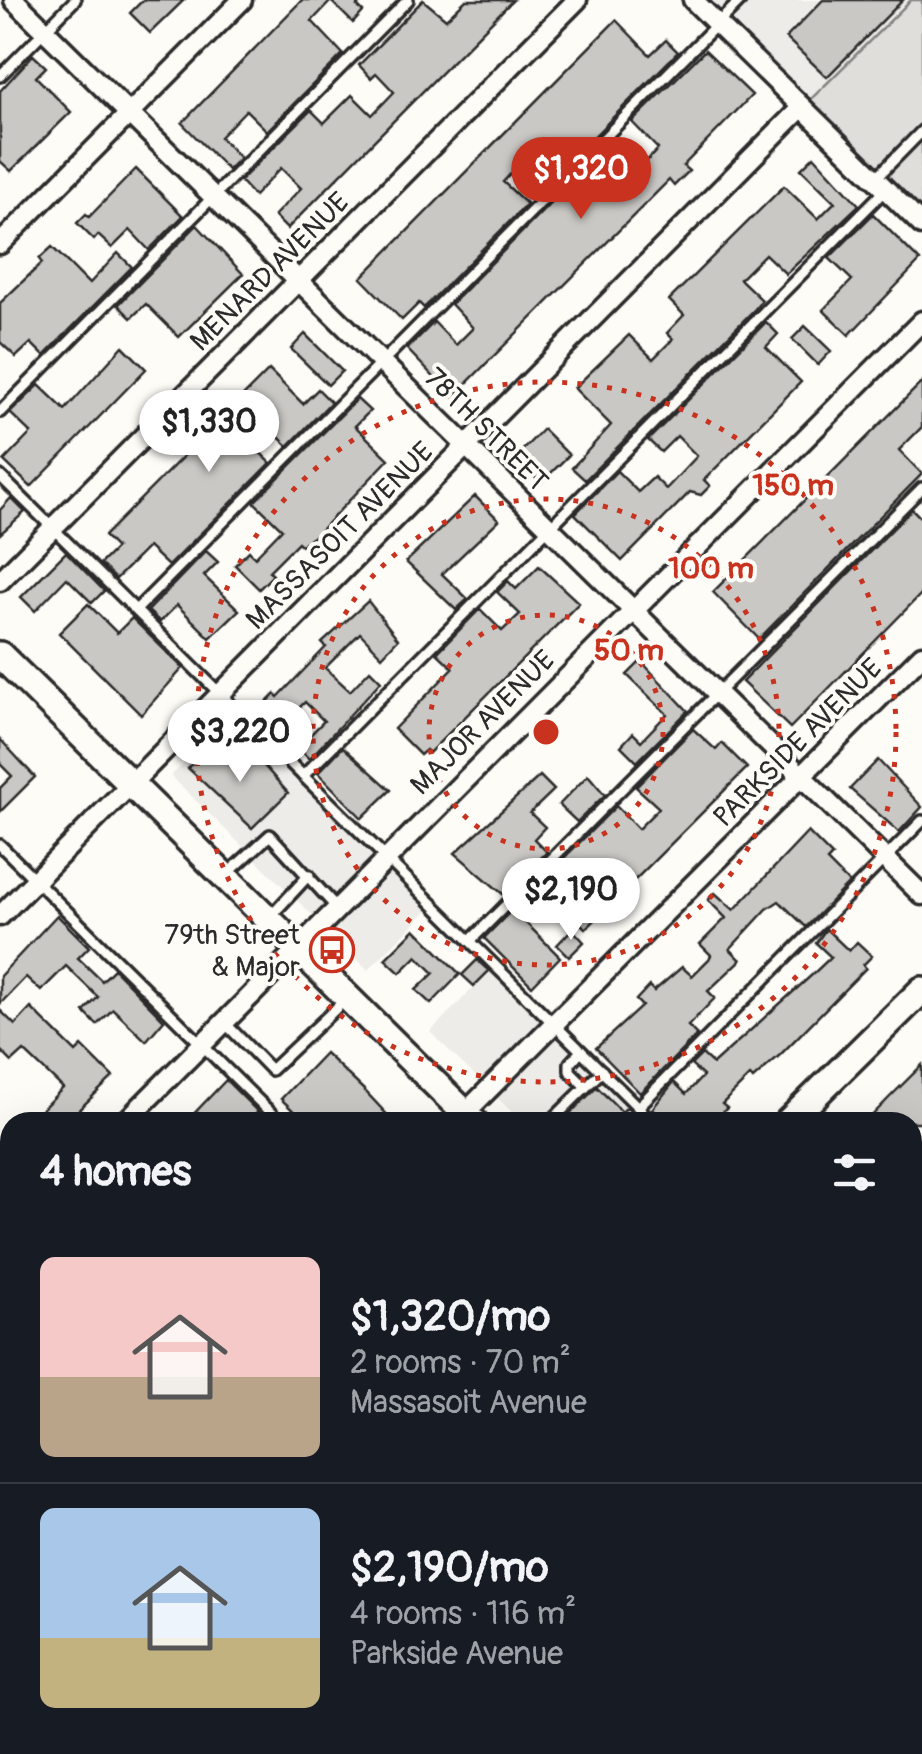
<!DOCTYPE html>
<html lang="en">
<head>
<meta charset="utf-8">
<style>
  :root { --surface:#171b24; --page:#242831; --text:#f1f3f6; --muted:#9ea1a6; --line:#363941; --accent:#c8321e }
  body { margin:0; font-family:Pangolin,sans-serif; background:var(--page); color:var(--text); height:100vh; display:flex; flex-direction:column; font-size:38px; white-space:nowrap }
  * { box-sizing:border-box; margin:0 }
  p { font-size:32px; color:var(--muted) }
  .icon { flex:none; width:55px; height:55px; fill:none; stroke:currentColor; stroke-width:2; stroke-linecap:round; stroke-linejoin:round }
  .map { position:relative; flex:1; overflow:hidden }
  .sheet { position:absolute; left:0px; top:1112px; width:922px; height:642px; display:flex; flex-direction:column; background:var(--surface); border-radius:30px 30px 0 0; box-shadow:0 10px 40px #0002 }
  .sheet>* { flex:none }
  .price { position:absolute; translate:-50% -85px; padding:0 22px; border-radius:35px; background:#fff; color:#222; font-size:32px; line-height:65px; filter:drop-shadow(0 2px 5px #0008) }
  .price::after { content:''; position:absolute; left:50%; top:60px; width:30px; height:22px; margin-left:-15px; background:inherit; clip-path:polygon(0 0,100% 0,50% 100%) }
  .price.active { background:var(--accent); color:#fff }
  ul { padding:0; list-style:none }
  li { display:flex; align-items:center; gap:30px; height:250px; padding:0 40px }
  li+li { border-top:2px solid var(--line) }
  li span { display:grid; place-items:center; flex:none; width:280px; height:200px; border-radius:15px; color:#555 }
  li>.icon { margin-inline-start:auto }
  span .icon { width:120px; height:120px; fill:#fffc; stroke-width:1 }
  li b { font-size:42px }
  h2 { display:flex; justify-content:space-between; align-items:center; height:120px; padding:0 40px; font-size:42px }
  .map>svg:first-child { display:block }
</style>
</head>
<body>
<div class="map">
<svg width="922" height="1754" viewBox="0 0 922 1754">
  <rect width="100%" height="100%" fill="#fdfcf7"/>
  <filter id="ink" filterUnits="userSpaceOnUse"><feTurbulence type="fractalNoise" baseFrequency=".01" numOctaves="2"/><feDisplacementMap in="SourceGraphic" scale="20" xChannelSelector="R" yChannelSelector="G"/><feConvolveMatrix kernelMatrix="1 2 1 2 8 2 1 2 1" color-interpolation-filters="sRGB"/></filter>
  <g filter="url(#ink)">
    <!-- built -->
    <g fill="#edece8">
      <polygon points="706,0 911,0 809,101"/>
      <polygon points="236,710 433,905 368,970 171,776"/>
      <polygon points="495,966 653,1122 522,1122 430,1032"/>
      <polygon points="912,1376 922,1385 922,1516 913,1507"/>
    </g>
    <!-- green -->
    <polygon fill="#dfdeda" stroke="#858482" stroke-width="2.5" points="911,0 922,0 922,211 809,101"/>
    <!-- building -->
    <g fill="#c9c8c4" stroke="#2b2b2b" stroke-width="2.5">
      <polygon points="143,0 184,0 150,33 130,13"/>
      <polygon points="302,0 363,0 357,6 363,12 353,23 331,1 312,21 343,54 267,131 246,110 220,137 240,158 228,170 182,123"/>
      <polygon points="423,0 446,19 466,0 513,0 287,229 274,216 301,188 281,168 254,196 240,181 311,110 324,123 352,95 372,115 394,92 376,73 371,78 359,65"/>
      <polygon points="823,0 903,0 827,77 786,38"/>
      <polygon points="616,20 650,55 666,40 678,52 544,187 520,164 503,182 527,204 424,308 419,303 402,320 361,278"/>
      <polygon points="705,50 752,95 683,166 689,171 674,186 669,180 453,397 407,349 434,322 456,345 473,328 451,304 612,141 642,166 658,149 632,122"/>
      <polygon points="33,55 46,67 36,77 71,112 11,171 0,161 0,91"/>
      <polygon points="814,156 859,205 786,274 765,254 740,279 762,300 754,310 585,480 572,468 611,425 574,388 629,335 653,359 673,339 667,333 684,315 669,300 784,186 818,219 835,202 801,169"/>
      <polygon points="136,169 183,216 149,250 130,230 112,248 98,235 94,240 77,223 86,214 89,217"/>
      <polygon points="873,214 920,261 849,335 823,310 852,280 829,258"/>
      <polygon points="197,225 243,274 179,337 146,304 131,318 118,305"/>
      <polygon points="52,247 89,284 118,253 132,267 44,356 31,343 16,357 0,342 0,303 42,263 39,259"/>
      <polygon points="766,322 778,334 766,347 801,382 704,480 710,486 701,495 690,492 622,561 575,514 617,471 638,492 654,477 666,489 697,456 677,436 661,452 648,440"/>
      <polygon points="805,326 831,351 818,365 792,339"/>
      <polygon points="305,334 342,371 328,385 291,349"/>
      <polygon points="123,346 146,369 31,487 4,461 31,433 10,413 39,385 65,410"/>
      <polygon points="269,370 303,404 318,389 331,402 288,446 263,422 246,439 271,463 168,566 148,547 116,579 100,564 116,548 104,536"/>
      <polygon points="922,382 922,427 899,450 922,474 759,639 713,592"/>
      <polygon points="357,399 370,411 355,426 389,459 317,534 301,545 298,542 269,571 273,575 259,589 235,565 249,551 255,557 282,529 254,502"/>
      <polygon points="543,429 569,455 541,483 515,458"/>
      <polygon points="475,496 499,520 442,574 468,599 456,610 406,562"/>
      <polygon points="11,498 25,512 0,534 0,510"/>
      <polygon points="912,509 922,519 922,593 790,728 742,682"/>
      <polygon points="206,551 218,562 204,576 239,610 210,638 177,605 160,622 148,611"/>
      <polygon points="66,552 104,591 92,603 67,578 35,611 21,597"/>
      <polygon points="539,566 579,603 429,753 426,750 420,755 394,729 453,668 437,653 480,609 502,631 520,614 497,592 508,581 516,589"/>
      <polygon points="368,601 398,639 382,656 360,633 325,668 350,691 370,670 381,681 309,759 298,747 324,721 305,702 278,729 259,710 275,694 278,697 326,647 322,643"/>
      <polygon points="88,604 117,633 132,618 183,668 141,715 59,633"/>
      <polygon points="641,661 688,711 637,762 621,746 633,733 641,741 667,714 627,675"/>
      <polygon points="693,729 716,750 722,743 747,768 586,929 553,896 526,923 560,957 532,986 484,938 616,806 638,829 659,808 636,787"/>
      <polygon points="0,739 35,777 0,812 0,788 12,776 0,764"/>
      <polygon points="210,746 233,769 251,751 288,793 252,828 188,768"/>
      <polygon points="343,747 391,790 362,818 318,773"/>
      <polygon points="878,760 922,807 899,832 850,789"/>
      <polygon points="588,775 605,795 577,822 559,805"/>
      <polygon points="540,776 554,790 530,813 545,827 534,839 547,852 504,895 455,853"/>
      <polygon points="808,832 832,856 827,861 849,883 806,927 779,901 767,909 730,949 741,960 708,991 715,998 688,1026 697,1035 640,1093 596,1048 642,1006 636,1000 649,986 654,991 682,967 692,976 709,959 711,955 700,944 726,918 708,900 715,893 734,910"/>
      <polygon points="57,915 89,947 78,958 102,981 114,969 164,1020 146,1041 113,1009 97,1025 84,1012 98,997 66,966 41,991 26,977 0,1004 0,976"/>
      <polygon points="415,929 460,974 431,1004 416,990 434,973 417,956 400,973 385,959"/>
      <polygon points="572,929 584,942 569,957 557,945"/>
      <polygon points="826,929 849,951 857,942 872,956 863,965 866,968 780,1055 753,1079 750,1076 722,1104 727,1108 713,1122 670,1122 652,1109 674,1082 686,1094 703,1076 691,1065 702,1054 713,1064 813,974 831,957 816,943"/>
      <polygon points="477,960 489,971 474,986 462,975"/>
      <polygon points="31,1008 76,1052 82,1046 113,1077 66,1122 29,1122 63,1088 24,1051 12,1062 0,1050 0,1010 15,1025"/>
      <polygon points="325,1053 364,1090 394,1122 305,1122 281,1099"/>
      <polygon points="922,1065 922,1122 866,1122 890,1097"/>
      <polygon points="226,1080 258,1112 248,1122 186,1122"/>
      <polygon points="597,1087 622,1112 627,1107 640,1121 561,1122"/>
    </g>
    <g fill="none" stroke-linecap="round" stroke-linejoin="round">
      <defs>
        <g id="lane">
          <polyline points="0,76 75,0"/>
          <polyline points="875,179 922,131"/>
          <polyline points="0,412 408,0"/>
          <polyline points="0,476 653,1122"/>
          <polyline points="136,610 741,0"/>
          <polyline points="303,776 886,189"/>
          <polyline points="0,845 280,1122"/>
          <polyline points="226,875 270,835 336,907"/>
          <polyline points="270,917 309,875"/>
          <polyline points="470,941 922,488"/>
          <polyline points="224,1022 271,1070 347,998"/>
          <polyline points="581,1051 570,1063 570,1071 586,1087"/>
          <polyline points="638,1107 922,821"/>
          <polyline points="550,1122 602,1071"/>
          <polyline points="912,1168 922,1158"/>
          <polyline points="912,1376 922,1385"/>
          <polyline points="912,1638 917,1643 912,1643"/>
          <polyline points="382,1754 390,1745"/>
          <polyline points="546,1754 554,1745"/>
          <polyline points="714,1754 722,1745"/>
          <polyline points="760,1754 768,1745"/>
        </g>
        <g id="street">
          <polyline points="14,0 922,895"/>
          <polyline points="693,0 922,225"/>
          <polyline points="0,244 242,0"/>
          <polyline points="0,581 577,0"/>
          <polyline points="0,916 802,107"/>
          <polyline points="125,1122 922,321"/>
          <polyline points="456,1122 922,655"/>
          <polyline points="0,1252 10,1241"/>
          <polyline points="0,1322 10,1332"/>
          <polyline points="912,1336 922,1326"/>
          <polyline points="0,1595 10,1584"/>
          <polyline points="830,1754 839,1745"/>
        </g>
        <g id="secondary">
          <polyline points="0,655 474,1122"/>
          <polyline points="788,1122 922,990"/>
          <polyline points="912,1540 922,1549"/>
          <polyline points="912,1580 922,1590"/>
          <polyline points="0,1642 10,1643"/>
          <polyline points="912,1695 922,1695"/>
          <polyline points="912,1715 922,1716"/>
          <polyline points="146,1754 155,1745"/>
          <polyline points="188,1754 197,1745"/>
        </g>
      </defs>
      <!-- lane casing -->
      <use href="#lane" stroke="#2b2b2b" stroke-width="16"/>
      <!-- street casing -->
      <use href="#street" stroke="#2b2b2b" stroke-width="25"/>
      <!-- secondary casing -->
      <use href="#secondary" stroke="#2b2b2b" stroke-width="32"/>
      <!-- lane -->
      <use href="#lane" stroke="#fdfcf7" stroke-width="9"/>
      <!-- street -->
      <use href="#street" stroke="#fdfcf7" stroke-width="18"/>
      <!-- secondary -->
      <use href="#secondary" stroke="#fdfcf7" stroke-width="25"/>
    </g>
  </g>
  <!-- distance rings -->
  <g fill="none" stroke="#c8321e" stroke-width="5" stroke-dasharray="5 10">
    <circle cx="546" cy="732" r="117"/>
    <circle cx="546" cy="732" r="233"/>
    <circle cx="546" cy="732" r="350"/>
  </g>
  <!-- icons -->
  <defs>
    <symbol id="bus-ring" viewBox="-11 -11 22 22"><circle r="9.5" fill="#fdfcf7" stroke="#c8321e" stroke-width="1.5"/><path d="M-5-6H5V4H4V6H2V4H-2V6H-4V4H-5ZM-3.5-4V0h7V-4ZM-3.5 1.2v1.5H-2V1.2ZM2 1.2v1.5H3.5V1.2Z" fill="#c8321e"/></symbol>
  </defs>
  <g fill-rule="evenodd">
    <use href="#bus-ring" x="307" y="925" width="50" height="50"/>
  </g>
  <g text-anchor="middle" stroke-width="8" stroke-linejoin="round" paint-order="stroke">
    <!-- street labels -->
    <g font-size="28" fill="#2b2b2b" stroke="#fdfcf7">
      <text transform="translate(269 271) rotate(-45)" y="10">MENARD AVENUE</text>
      <text transform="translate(487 429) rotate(45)" y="10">78TH STREET</text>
      <text transform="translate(339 535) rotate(-45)" y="10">MASSASOIT AVENUE</text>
      <text transform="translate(482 722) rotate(-45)" y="10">MAJOR AVENUE</text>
      <text transform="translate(797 742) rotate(-45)" y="10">PARKSIDE AVENUE</text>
    </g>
    <!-- poi labels -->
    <g font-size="28" fill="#2b2b2b" stroke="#fdfcf7" text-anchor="end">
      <text x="300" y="944">79th Street<tspan x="300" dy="32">&amp; Major</tspan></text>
    </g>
  </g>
  <circle cx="546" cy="732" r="15" fill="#c8321e" stroke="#fdfcf7" stroke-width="5"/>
  <g font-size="30" text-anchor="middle" font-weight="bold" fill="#c8321e" stroke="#fdfcf7" stroke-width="8" stroke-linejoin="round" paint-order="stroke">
    <text x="793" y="495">150 m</text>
    <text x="711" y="578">100 m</text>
    <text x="629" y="660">50 m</text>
  </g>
</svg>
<b class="price active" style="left:581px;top:222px">$1,320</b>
<b class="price" style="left:209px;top:475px">$1,330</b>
<b class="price" style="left:240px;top:785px">$3,220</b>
<b class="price" style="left:571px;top:943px">$2,190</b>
<section class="sheet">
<h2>4 homes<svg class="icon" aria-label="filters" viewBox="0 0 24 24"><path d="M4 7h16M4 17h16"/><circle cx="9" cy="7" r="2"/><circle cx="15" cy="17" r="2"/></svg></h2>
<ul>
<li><span style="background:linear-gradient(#f6c9c9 60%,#b9a48a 0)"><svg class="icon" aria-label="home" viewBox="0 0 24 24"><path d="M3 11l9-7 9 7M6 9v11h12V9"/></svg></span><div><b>$1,320/mo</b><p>2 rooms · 70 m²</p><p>Massasoit Avenue</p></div></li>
<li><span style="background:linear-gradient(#a9c7e8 65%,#c2b280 0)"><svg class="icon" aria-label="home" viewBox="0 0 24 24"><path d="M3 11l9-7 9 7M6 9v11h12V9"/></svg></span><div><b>$2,190/mo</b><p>4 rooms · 116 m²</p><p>Parkside Avenue</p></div></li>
</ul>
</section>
</div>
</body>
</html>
